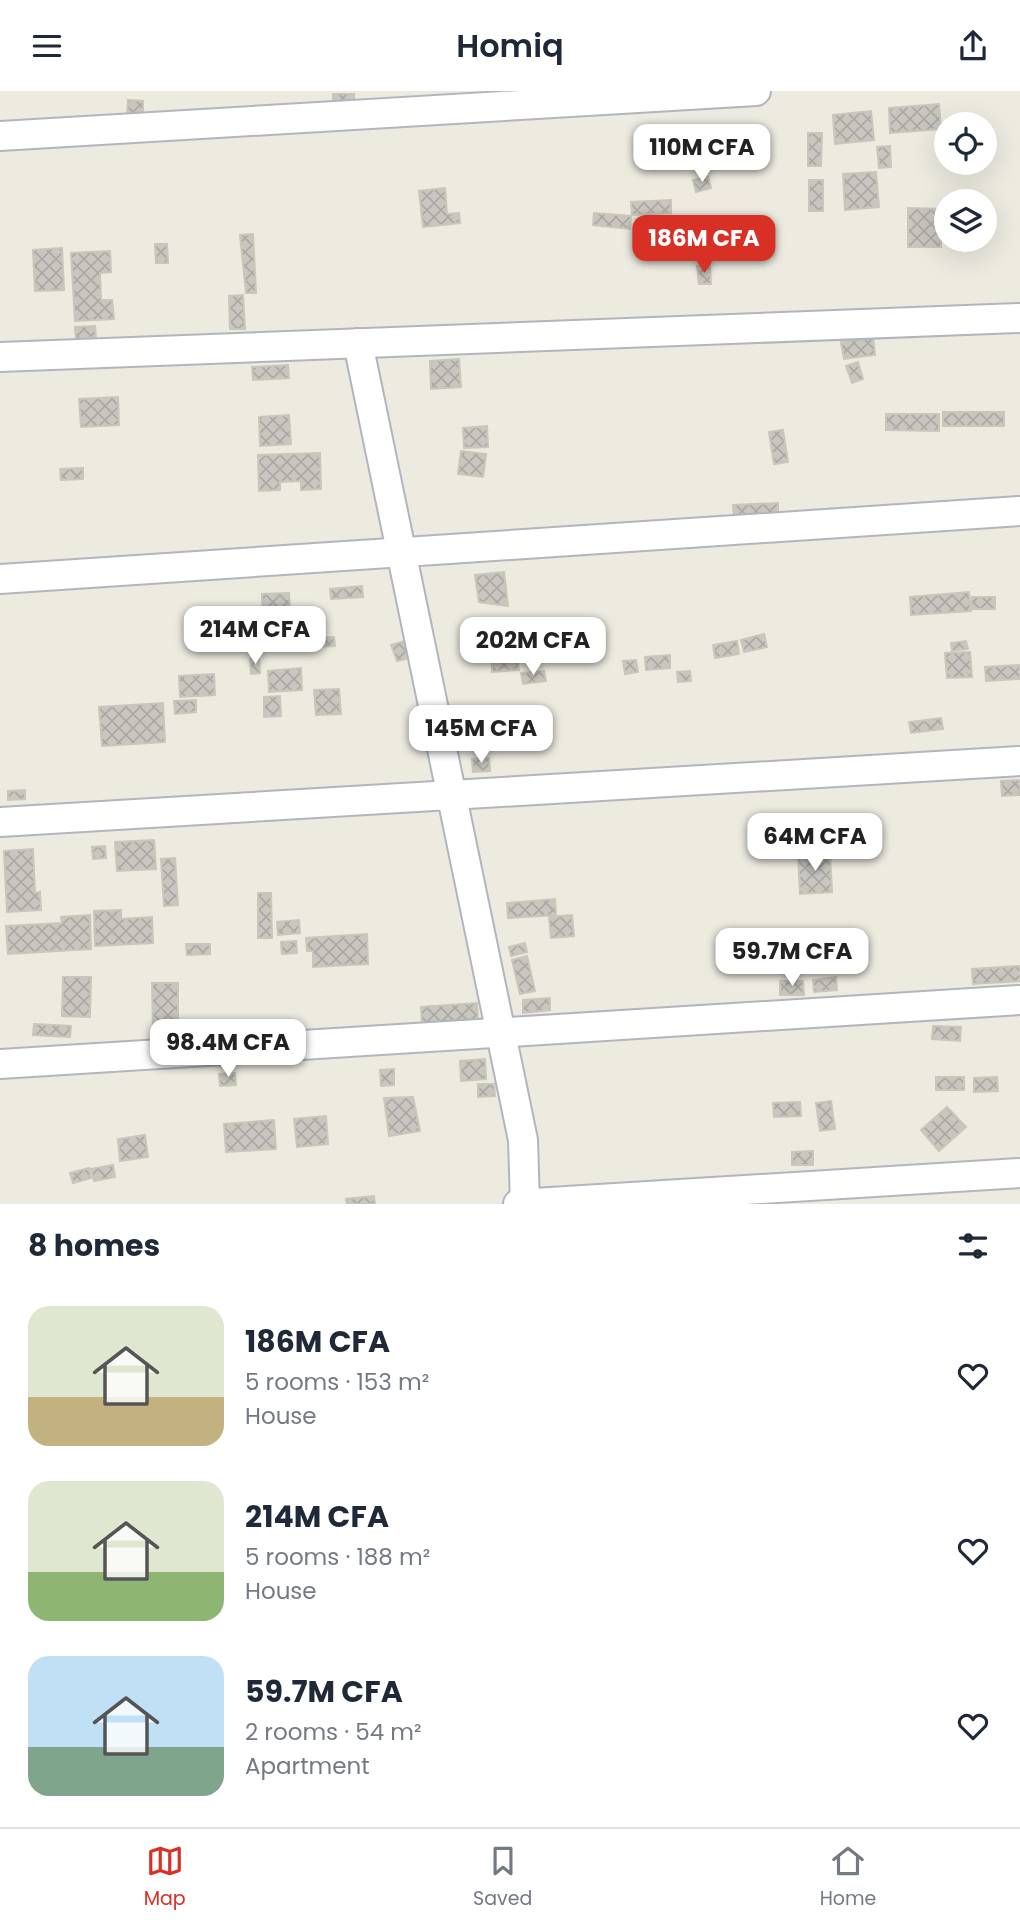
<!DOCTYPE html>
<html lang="en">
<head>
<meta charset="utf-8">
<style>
  :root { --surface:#fff; --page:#f6f6f7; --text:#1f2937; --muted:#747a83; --line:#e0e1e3; --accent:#d93025 }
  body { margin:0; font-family:Poppins,sans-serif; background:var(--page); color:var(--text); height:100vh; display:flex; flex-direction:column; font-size:26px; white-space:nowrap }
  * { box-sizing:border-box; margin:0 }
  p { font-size:23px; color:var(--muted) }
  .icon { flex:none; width:38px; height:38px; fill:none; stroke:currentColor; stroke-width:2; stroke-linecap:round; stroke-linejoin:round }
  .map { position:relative; height:1113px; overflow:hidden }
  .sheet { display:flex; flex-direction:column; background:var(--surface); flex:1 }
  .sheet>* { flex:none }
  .tools { position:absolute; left:934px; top:21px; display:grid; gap:14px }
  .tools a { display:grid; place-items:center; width:63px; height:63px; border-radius:50%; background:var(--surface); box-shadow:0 7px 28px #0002; font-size:35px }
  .price { position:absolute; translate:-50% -60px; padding:0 16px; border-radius:14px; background:#fff; color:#222; font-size:23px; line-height:46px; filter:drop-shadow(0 2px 4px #0008) }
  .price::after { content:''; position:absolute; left:50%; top:42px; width:21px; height:16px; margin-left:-10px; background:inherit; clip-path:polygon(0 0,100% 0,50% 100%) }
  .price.current { background:var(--accent); color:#fff }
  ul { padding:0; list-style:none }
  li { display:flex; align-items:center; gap:21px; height:175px; padding:0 28px }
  li span { display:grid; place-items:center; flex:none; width:196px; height:140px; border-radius:21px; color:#555 }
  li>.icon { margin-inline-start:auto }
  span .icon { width:84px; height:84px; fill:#fffc; stroke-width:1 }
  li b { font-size:30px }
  h2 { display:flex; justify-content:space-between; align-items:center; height:84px; padding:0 28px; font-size:30px }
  header { display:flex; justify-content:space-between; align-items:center; height:91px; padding:0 28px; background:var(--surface); font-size:32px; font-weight:600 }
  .dock { display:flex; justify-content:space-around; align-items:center; height:98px; border-top:2px solid var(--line); background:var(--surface); font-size:19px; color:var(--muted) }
  .dock a { display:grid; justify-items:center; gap:4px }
  .dock .current { color:var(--accent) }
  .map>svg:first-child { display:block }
</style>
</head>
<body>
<header><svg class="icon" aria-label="menu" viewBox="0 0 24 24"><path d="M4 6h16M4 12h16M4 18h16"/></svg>Homiq<svg class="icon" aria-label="share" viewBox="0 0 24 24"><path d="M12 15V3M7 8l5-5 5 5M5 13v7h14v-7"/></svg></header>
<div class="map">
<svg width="1020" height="1113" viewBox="0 0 1020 1113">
  <defs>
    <pattern id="building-cross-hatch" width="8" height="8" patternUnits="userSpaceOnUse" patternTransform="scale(1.75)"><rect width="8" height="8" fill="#c9c6c0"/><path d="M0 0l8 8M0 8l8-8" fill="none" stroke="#adaaa5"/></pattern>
  </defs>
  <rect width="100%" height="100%" fill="#edeae0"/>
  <!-- building -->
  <g fill="url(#building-cross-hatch)" stroke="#c9c6ba" stroke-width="2">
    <rect x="333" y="3" width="21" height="13"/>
    <polygon points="128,9 143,10 143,25 127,25"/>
    <polygon points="939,13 941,38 890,42 889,17"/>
    <polygon points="871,20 874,49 835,53 833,24"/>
    <polygon points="692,36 696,52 683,55 679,39"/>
    <polygon points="808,42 822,42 821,75 808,75"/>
    <polygon points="890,55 891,76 879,77 877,56"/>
    <polygon points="876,81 879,116 845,119 843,83"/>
    <polygon points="708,86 711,97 696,101 693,89"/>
    <rect x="809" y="89" width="14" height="31"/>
    <polygon points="445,97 447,123 459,122 460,132 423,136 419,100"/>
    <polygon points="671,109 671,122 632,124 631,111"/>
    <polygon points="908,117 941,118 941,156 908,156"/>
    <polygon points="594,122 631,125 630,138 593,134"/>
    <polygon points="661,127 661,140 636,141 636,129"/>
    <polygon points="253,143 256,202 246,202 240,144"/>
    <polygon points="155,153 167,153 168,172 156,172"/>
    <polygon points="62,157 64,199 35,200 33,159"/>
    <polygon points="110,160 111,181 100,182 101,209 112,209 114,228 75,230 71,162"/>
    <polygon points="710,174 711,193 699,193 697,175"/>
    <polygon points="243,204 245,238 230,238 229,205"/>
    <polygon points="95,235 96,246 76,248 75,236"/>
    <polygon points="873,246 875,264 844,268 841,251"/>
    <polygon points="459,268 461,296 431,298 430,270"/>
    <polygon points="858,271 863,288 852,292 846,275"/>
    <polygon points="288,274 289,287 253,289 252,276"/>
    <polygon points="118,306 119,334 81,336 79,308"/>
    <rect x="943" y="321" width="61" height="14"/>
    <polygon points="886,323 939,323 939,340 886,339"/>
    <polygon points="289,324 291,353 260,355 259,326"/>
    <polygon points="487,335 488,356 464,357 463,337"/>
    <polygon points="783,339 788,371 774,373 769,341"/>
    <polygon points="461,360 486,363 483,386 458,383"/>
    <polygon points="320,362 321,398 301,399 301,390 280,391 280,399 259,400 258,364"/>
    <polygon points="83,377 83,388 61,389 60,378"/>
    <polygon points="778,412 778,423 734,425 733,414"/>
    <polygon points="504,481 508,515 479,511 475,484"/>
    <polygon points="362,495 363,506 331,508 330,498"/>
    <polygon points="969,501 971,520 911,524 910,506"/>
    <polygon points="289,502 291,532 263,534 262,503"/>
    <polygon points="972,506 995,506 995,518 971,518"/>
    <polygon points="259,519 260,537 246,538 245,520"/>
    <polygon points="764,543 767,556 744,561 741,549"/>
    <polygon points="334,546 335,555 317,556 317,547"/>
    <polygon points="405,550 410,567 397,570 391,554"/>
    <polygon points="737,550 739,563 715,567 713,554"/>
    <polygon points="966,550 968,558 952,560 951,552"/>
    <polygon points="970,561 972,586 947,587 945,562"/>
    <polygon points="670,564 670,577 646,579 645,566"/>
    <polygon points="259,567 260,582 251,583 250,568"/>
    <polygon points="636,569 638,581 625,583 623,570"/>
    <polygon points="518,570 519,579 492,581 492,571"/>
    <polygon points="1020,574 1020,588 986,590 985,576"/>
    <polygon points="301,577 302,599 269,601 268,580"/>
    <polygon points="544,580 546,590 523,593 521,582"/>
    <polygon points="690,580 691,590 678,591 677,581"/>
    <polygon points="214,583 215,604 180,606 179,585"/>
    <polygon points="339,598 341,623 316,624 314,599"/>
    <polygon points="280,605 281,625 264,626 264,606"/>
    <polygon points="196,609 196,621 175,623 174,610"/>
    <polygon points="163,612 165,651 102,655 99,616"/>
    <polygon points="941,627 943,638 911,642 909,631"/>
    <polygon points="489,667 490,680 473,681 472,668"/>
    <polygon points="1020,689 1020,704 1002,705 1001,690"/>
    <polygon points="25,699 25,708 8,709 8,700"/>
    <polygon points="154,749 156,778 117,780 115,751"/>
    <polygon points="105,755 106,767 93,768 92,756"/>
    <polygon points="33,758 35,802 40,801 41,819 7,821 4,760"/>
    <polygon points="830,762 832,801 800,803 798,764"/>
    <polygon points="175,767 178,814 164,815 161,768"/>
    <polygon points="258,802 271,802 272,847 258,847"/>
    <polygon points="555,808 556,824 508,827 507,812"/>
    <polygon points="121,819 121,828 152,826 153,852 95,855 94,820"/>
    <polygon points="90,824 91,858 8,863 6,835 62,832 61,826"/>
    <polygon points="572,824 574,845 551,847 549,826"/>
    <polygon points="299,829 300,842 278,844 277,831"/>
    <polygon points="367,843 368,873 313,876 313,860 307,860 306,847"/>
    <polygon points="767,845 783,845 783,857 767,858"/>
    <polygon points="296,850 297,862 282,863 281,851"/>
    <polygon points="525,852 527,861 511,865 509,856"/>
    <polygon points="186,853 210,853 210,863 187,864"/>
    <polygon points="527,865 535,900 520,903 512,869"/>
    <polygon points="1020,875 1020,890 973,893 972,878"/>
    <polygon points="63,886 91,886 90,926 62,925"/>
    <polygon points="836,886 837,899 814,901 813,889"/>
    <polygon points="780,890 803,890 804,904 780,904"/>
    <polygon points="152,892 178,892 178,936 153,937"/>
    <polygon points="550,907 550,919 523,922 523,909"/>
    <polygon points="477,912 478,930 422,933 421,916"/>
    <polygon points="34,933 71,935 70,946 33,944"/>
    <polygon points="933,935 961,936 960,950 932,948"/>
    <polygon points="485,968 486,988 461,990 460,970"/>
    <polygon points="394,978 394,994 381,995 380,979"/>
    <polygon points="235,982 236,994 220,995 219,983"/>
    <rect x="936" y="986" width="28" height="13"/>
    <polygon points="997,986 998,1000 974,1001 974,987"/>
    <polygon points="478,993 494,993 495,1005 478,1006"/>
    <polygon points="413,1006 420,1040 389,1045 384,1007"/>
    <polygon points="831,1010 835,1038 820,1040 816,1012"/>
    <polygon points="800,1011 801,1025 774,1026 773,1012"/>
    <polygon points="947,1016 966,1036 939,1060 921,1039"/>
    <polygon points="326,1025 328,1053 297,1056 294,1028"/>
    <polygon points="274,1029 276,1058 226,1061 224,1033"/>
    <polygon points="145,1044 148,1066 120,1070 118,1048"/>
    <polygon points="813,1060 813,1074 792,1074 792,1061"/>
    <polygon points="113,1074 115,1086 94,1090 91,1078"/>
    <polygon points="89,1077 91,1087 73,1092 70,1082"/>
    <polygon points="374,1105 375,1113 347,1113 346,1108"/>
  </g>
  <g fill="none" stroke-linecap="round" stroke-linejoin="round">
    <defs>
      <g id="minor">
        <polyline points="0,45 756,0"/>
        <polyline points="358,252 523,1049 525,1113"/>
        <polyline points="0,266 1020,227"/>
        <polyline points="0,488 1020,420"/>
        <polyline points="0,731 1020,670"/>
        <polyline points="0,973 1020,909"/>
        <polyline points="518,1113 1020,1082"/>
      </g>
    </defs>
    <!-- minor casing -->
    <use href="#minor" stroke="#b4b4bf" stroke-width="32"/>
    <!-- minor -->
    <use href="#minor" stroke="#fff" stroke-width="28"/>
  </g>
</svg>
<div class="tools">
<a><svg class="icon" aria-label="locate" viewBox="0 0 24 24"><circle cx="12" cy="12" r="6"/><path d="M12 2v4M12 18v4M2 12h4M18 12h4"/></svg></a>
<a><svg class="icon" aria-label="layers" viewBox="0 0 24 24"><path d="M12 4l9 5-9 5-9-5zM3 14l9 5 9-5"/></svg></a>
</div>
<b class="price" style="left:702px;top:93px">110M CFA</b>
<b class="price current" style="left:704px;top:184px">186M CFA</b>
<b class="price" style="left:255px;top:575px">214M CFA</b>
<b class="price" style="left:533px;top:586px">202M CFA</b>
<b class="price" style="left:481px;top:674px">145M CFA</b>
<b class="price" style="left:815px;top:782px">64M CFA</b>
<b class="price" style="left:792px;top:897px">59.7M CFA</b>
<b class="price" style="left:228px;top:988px">98.4M CFA</b>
</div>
<section class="sheet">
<h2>8 homes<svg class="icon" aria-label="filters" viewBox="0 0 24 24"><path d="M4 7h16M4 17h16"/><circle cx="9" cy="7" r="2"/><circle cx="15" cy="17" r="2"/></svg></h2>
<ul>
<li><span style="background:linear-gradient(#dfe7d0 65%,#c2b280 0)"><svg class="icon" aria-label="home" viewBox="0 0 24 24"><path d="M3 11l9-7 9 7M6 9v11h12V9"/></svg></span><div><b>186M CFA</b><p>5 rooms · 153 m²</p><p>House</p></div><svg class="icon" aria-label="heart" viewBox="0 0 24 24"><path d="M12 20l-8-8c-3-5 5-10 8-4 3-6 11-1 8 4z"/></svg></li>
<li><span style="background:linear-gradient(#dfe7d0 65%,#8fb573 0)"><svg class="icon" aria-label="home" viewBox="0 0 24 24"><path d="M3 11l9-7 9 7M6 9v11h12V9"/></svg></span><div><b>214M CFA</b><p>5 rooms · 188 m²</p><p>House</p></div><svg class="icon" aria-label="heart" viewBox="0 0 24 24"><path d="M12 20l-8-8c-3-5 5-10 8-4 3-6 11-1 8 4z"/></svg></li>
<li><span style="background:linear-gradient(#bfe0f5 65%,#7fa58c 0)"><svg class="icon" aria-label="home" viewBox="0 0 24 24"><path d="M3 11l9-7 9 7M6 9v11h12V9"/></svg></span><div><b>59.7M CFA</b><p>2 rooms · 54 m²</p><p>Apartment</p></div><svg class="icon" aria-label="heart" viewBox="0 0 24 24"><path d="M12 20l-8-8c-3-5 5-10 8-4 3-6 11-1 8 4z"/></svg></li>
</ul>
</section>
<nav class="dock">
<a class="current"><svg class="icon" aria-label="map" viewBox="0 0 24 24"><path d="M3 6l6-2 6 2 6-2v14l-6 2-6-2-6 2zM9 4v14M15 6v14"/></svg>Map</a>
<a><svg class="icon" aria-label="saved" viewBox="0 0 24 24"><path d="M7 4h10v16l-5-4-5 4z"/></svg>Saved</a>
<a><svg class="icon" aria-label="home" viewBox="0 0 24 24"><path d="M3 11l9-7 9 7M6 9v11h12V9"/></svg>Home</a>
</nav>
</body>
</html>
